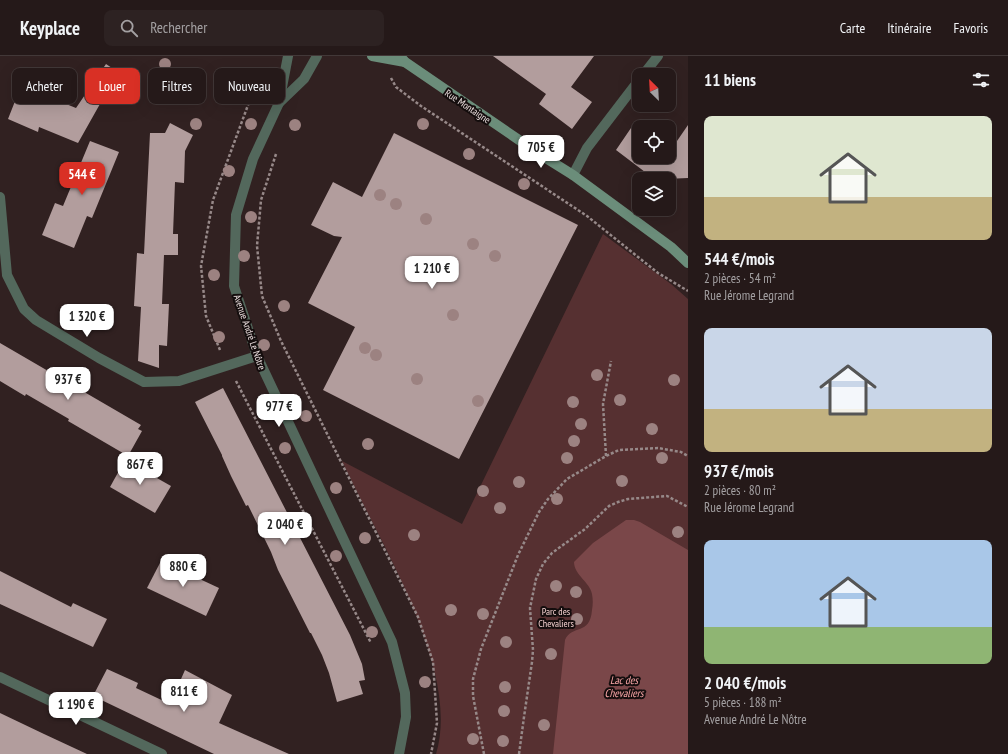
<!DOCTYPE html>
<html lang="fr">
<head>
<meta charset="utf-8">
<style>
  :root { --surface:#251919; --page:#2d2222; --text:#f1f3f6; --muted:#a3a0a2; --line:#423838; --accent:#d93025 }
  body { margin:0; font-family:"PT Sans Narrow",sans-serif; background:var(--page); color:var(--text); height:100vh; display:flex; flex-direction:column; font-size:15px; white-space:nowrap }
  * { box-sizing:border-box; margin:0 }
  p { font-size:13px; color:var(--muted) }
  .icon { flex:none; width:22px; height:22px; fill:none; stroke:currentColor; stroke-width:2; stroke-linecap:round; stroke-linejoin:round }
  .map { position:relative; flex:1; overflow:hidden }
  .details { display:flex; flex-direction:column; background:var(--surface); width:320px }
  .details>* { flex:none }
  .hud { position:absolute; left:12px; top:12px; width:380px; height:36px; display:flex; gap:8px }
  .needle { width:26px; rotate:336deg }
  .fabs { position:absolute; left:632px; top:12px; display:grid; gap:8px }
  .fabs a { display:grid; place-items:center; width:44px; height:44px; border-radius:8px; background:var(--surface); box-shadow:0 4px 16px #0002,0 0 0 1px var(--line); font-size:20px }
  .price { position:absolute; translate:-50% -34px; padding:0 9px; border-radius:8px; background:#fff; color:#222; font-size:13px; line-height:26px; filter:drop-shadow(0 1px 2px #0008) }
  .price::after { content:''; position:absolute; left:50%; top:24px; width:12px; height:9px; margin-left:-6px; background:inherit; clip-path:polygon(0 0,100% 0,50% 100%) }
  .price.current { background:var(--accent); color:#fff }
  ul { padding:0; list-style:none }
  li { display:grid; align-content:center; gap:8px; height:212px; padding:0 16px }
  li span { display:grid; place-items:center; height:124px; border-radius:8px; color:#555 }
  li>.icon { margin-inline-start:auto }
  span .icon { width:72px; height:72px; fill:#fffc; stroke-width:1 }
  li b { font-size:17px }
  h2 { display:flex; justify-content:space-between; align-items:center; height:48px; padding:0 16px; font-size:17px }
  .tag { padding:0 14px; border-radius:8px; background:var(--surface); box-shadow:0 4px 16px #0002,0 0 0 1px var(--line); font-size:14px; line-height:36px }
  .tag.current { background:var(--accent); color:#fff }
  header { display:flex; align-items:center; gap:24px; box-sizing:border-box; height:56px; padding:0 20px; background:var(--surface); border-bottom:1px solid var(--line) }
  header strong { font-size:19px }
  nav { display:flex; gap:22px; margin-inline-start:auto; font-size:14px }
  .search { width:280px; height:36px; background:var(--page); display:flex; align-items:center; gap:10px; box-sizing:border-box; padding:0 14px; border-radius:8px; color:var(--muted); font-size:15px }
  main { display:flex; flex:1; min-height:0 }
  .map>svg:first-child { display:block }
</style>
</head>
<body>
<header>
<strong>Keyplace</strong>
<div class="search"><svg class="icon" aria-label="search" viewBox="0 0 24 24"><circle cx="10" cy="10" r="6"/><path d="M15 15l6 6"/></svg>Rechercher</div>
<nav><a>Carte</a><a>Itinéraire</a><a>Favoris</a></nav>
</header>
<main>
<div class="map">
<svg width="688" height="698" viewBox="0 0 688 698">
  <rect width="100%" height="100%" fill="#312121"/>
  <!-- green -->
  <path fill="#563031" d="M603,178L671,228L688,243V698H436C456,633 409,539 380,481C367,456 354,430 342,405L462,468Z"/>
  <!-- water -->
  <path fill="#7a4749" d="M626,464H634L640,466L688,494V698H553L565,584C572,568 590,580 592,554C593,549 593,543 592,538C590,526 574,519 574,506L593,487Z"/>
  <!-- building -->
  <g fill="#b29d9d">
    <polygon points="493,0 594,0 571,31 592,46 572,73 539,48 546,38"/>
    <polygon points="106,8 118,16 78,87 39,71 38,76 8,63 21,30 76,52"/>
    <polygon points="170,67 193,79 185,95 184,127 175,126 173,178 178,178 178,199 164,199 162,248 169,248 167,290 159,289 159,312 138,305 141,251 134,250 137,197 144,198 150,77 165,77"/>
    <polygon points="688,69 688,122 665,123 645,116 616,94 631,72 639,77 639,101 669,101 669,80 677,85"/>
    <polygon points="394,77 578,169 459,403 323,334 355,271 308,247 342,181 334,180 311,169 333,126 362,141"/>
    <polygon points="90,85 119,96 92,162 87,160 74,192 42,179 55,147 63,150"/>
    <polygon points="0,287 141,369 138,373 142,375 128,400 68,365 69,363 26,338 25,340 0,325"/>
    <polygon points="223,332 350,579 362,608 365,624 359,625 363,638 337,646 329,617 322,599 311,577 310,577 278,514 271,496 248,449 246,450 231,420 222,400 222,399 195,346"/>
    <polygon points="125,404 171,430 155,457 110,431"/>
    <polygon points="161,505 219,532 206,560 147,532"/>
    <polygon points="0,515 71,551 73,547 107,563 93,591 0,548"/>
    <polygon points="107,613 138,627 136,632 170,648 185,614 232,639 219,667 289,698 214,698 93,640"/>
    <polygon points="0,657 44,678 87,698 0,698"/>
  </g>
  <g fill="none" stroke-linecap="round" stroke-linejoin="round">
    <!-- path -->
    <g stroke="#978989" stroke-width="2.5" stroke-dasharray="3 2" stroke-linecap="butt">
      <polyline points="391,22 396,31 421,50 587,160 658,217 688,235"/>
      <polyline points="276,98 261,144 257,190 262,240 281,285 418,561 433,606 437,667 431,698"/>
      <polyline points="220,294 206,260 201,210 213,144 258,22 268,11"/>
      <polyline points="236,325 371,587"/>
      <polyline points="606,400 603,348 611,305"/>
      <polyline points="484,698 473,640 473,623 481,593 518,499 539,456 548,443 567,423 606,400 619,394 658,392 681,396 688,400"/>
      <polyline points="519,698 524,661 532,606 533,594 530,552 536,523 543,508 552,497 585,473 609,450 618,446 628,443 667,440 688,451"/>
    </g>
    <!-- street -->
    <g stroke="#53685c" stroke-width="10">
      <polyline points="288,0 279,47 253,103 236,159 234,230 257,300 392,586 405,637 406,661 399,698"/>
      <polyline points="643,19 658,0"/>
      <polyline points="279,47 304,23 317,0"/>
      <polyline points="573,119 587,92 639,24"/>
      <polyline points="0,141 7,219 24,253 36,264 99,302 144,326 179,325 257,300"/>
      <polyline points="0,621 162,698"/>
    </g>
    <!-- secondary -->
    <g stroke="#6b8d7a" stroke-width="10">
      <polyline points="372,0 405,6"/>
      <polyline points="400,0 405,6 541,99 573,119 671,191 688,207"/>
    </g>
  </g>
  <!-- trees -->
  <g fill="#9c8281">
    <circle cx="165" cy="8" r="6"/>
    <circle cx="241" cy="20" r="6"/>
    <circle cx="196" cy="68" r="6"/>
    <circle cx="251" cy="68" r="6"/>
    <circle cx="423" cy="68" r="6"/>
    <circle cx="295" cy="69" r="6"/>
    <circle cx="469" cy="98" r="6"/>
    <circle cx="229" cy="115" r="6"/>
    <circle cx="524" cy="128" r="6"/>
    <circle cx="380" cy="139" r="6"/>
    <circle cx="396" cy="148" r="6"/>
    <circle cx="251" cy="161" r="6"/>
    <circle cx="426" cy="163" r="6"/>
    <circle cx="473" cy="188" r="6"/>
    <circle cx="244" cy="200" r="6"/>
    <circle cx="495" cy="200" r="6"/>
    <circle cx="214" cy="219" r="6"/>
    <circle cx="284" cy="250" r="6"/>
    <circle cx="453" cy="259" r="6"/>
    <circle cx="219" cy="281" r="6"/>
    <circle cx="264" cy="289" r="6"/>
    <circle cx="365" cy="292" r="6"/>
    <circle cx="376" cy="299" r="6"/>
    <circle cx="597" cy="319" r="6"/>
    <circle cx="417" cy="323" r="6"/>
    <circle cx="674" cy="324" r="6"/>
    <circle cx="620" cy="344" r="6"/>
    <circle cx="478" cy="345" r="6"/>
    <circle cx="573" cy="346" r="6"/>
    <circle cx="266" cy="353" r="6"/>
    <circle cx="306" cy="360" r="6"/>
    <circle cx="581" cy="368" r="6"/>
    <circle cx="652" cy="373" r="6"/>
    <circle cx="574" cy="385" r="6"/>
    <circle cx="368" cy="388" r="6"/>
    <circle cx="285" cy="392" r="6"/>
    <circle cx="567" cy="402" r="6"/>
    <circle cx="662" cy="402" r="6"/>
    <circle cx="622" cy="425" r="6"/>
    <circle cx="519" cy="426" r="6"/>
    <circle cx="336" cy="432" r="6"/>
    <circle cx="483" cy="435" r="6"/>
    <circle cx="557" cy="443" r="6"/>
    <circle cx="500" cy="452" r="6"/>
    <circle cx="678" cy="476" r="6"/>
    <circle cx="414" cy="479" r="6"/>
    <circle cx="365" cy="482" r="6"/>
    <circle cx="336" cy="500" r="6"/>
    <circle cx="556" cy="530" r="6"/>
    <circle cx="576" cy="536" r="6"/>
    <circle cx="451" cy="554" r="6"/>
    <circle cx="483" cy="558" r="6"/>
    <circle cx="577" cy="563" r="6"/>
    <circle cx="372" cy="576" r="6"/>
    <circle cx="506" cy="586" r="6"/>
    <circle cx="551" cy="598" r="6"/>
    <circle cx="425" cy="626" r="6"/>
    <circle cx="505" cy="631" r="6"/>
    <circle cx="504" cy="655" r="6"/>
    <circle cx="544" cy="669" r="6"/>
    <circle cx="473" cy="683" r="6"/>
    <circle cx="503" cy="685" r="6"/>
  </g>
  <g text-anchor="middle" stroke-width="4" stroke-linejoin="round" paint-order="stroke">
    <!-- street labels -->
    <g font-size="10" fill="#ebdfdf" stroke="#140d0d">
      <text transform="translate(468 50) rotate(34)" y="4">Rue Montaigne</text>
      <text transform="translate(250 276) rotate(71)" y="4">Avenue André Le Nôtre</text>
    </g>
    <!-- park labels -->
    <g font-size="10" fill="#f4d1d0" stroke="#140d0d">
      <text x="556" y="559">Parc des<tspan x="556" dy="12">Chevaliers</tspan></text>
    </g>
    <!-- water labels -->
    <g font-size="11" font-style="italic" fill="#fca8a9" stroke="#140d0d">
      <text x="624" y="628">Lac des<tspan x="624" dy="13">Chevaliers</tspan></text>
    </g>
  </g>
</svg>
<div class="fabs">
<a><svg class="needle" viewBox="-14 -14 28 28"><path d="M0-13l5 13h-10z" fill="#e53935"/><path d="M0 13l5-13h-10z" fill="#a3a0a2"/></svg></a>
<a><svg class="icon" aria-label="locate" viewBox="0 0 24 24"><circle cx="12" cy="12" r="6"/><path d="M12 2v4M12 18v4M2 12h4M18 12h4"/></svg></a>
<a><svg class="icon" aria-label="layers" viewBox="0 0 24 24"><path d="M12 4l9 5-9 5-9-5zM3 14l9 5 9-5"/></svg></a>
</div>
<b class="price" style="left:541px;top:113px">705 €</b>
<b class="price current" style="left:82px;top:140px">544 €</b>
<b class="price" style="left:432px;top:234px">1 210 €</b>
<b class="price" style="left:87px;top:282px">1 320 €</b>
<b class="price" style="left:68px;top:345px">937 €</b>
<b class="price" style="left:279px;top:372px">977 €</b>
<b class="price" style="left:140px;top:430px">867 €</b>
<b class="price" style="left:285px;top:490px">2 040 €</b>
<b class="price" style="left:183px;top:532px">880 €</b>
<b class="price" style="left:184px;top:657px">811 €</b>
<b class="price" style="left:76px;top:670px">1 190 €</b>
<div class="hud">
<a class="tag">Acheter</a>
<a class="tag current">Louer</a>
<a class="tag">Filtres</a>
<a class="tag">Nouveau</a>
</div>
</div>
<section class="details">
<h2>11 biens<svg class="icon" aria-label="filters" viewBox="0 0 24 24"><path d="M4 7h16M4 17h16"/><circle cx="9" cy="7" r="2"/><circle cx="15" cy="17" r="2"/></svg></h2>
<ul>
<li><span style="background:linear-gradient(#dfe7d0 65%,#c2b280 0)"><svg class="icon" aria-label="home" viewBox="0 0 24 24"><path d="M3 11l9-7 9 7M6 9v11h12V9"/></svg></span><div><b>544 €/mois</b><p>2 pièces · 54 m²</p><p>Rue Jérome Legrand</p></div></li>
<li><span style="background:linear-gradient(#c9d6e8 65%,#c2b280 0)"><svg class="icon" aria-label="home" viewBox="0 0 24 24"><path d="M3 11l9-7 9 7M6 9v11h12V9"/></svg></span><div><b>937 €/mois</b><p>2 pièces · 80 m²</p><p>Rue Jérome Legrand</p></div></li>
<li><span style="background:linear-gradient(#a9c7e8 70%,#8fb573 0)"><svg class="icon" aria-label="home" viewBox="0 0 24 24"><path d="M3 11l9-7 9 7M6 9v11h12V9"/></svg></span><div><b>2 040 €/mois</b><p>5 pièces · 188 m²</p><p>Avenue André Le Nôtre</p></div></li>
</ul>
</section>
</main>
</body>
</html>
